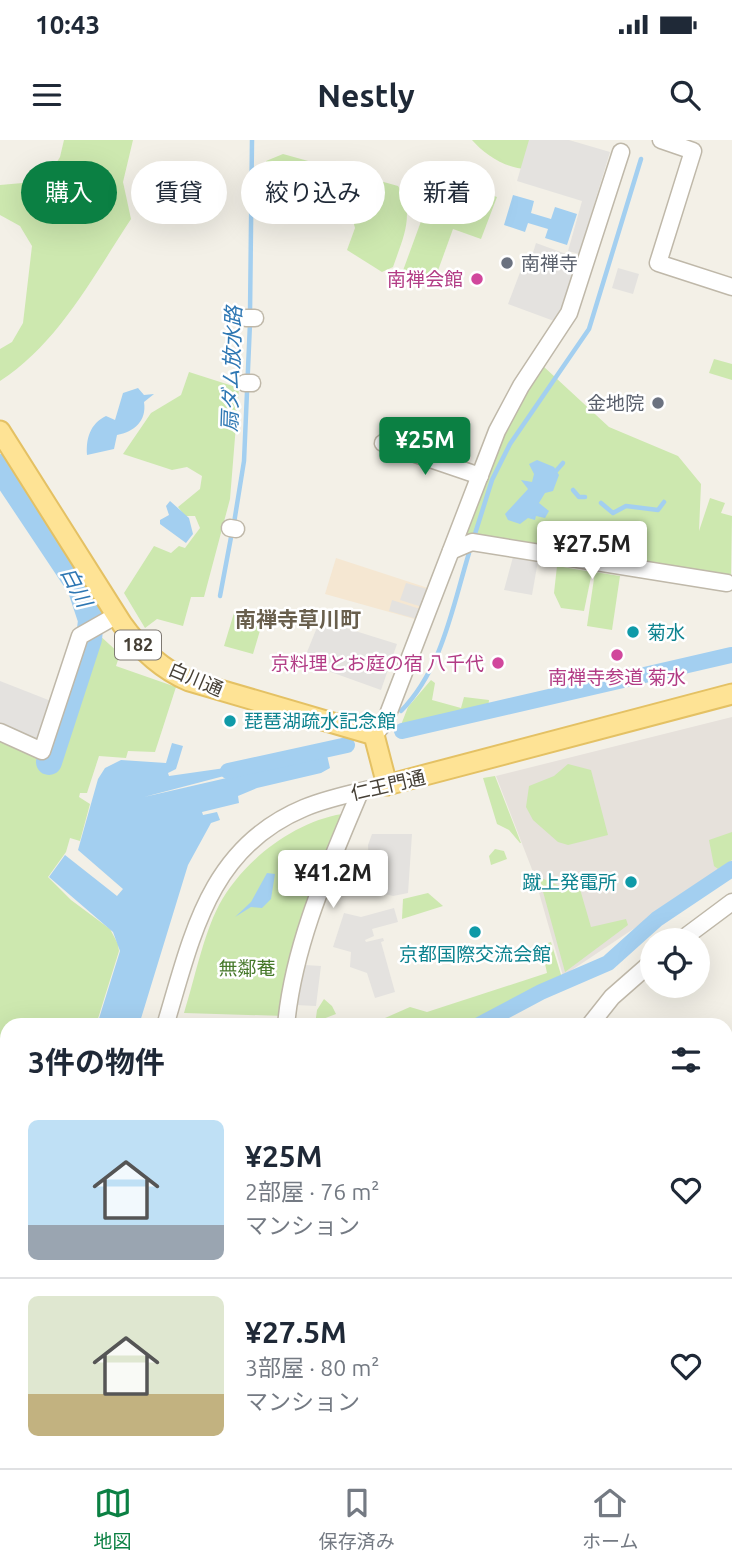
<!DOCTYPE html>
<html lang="ja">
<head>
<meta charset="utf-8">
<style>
  :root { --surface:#fff; --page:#f6f6f7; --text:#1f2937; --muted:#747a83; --line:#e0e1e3; --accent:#0b8043 }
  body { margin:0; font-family:Ubuntu,"Noto Sans JP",sans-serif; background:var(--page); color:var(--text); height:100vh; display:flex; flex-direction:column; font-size:26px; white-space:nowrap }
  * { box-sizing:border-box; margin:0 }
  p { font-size:23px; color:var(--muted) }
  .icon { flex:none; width:38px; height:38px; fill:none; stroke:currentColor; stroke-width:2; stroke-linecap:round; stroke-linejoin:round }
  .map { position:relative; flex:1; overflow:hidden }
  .sheet { position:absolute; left:0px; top:878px; width:733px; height:450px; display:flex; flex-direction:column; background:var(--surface); border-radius:21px 21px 0 0; box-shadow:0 7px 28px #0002 }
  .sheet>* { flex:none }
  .guide { position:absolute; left:21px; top:21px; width:691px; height:63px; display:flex; gap:14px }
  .fabs { position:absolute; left:640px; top:788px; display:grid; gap:14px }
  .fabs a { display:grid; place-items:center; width:70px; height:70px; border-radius:50%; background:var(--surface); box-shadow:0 7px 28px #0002; font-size:35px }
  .price { position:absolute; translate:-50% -60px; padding:0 16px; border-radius:7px; background:#fff; color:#222; font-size:23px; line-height:46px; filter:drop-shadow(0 2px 4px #0008) }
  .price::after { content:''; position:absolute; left:50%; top:42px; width:21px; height:16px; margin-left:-10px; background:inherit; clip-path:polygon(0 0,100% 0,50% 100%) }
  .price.current { background:var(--accent); color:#fff }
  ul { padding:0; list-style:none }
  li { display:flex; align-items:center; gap:21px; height:175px; padding:0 28px }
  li+li { border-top:2px solid var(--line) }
  li span { display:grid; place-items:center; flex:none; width:196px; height:140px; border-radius:10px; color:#555 }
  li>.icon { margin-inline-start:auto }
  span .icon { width:84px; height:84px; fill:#fffc; stroke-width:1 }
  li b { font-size:30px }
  h2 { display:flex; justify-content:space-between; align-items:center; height:84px; padding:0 28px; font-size:30px }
  .tag { padding:0 24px; border-radius:32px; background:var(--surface); box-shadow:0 7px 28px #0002; font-size:24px; line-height:63px }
  .tag.current { background:var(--accent); color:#fff }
  .status { display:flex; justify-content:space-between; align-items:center; height:49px; padding:0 35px; background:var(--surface); direction:ltr }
  .status svg { height:19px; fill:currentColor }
  header { display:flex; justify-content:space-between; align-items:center; height:91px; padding:0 28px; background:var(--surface); font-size:32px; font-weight:600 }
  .tab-bar { display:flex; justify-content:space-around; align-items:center; height:98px; border-top:2px solid var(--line); background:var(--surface); font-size:19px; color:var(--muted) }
  .tab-bar a { display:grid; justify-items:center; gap:4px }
  .tab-bar .current { color:var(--accent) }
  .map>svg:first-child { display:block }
</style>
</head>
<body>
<div class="status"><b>10:43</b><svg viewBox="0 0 49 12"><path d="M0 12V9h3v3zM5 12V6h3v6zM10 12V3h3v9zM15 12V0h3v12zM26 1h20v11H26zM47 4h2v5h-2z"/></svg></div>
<header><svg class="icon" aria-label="menu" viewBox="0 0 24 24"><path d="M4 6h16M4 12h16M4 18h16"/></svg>Nestly<svg class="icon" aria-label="search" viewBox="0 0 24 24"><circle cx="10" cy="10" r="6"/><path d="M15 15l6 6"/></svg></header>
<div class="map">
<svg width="732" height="1328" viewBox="0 0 732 1328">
  <rect width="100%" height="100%" fill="#f3f0e7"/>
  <!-- commercial -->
  <polygon fill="#f5e7d2" points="336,418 428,448 418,480 325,454"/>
  <!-- industrial -->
  <polygon fill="#e6e1db" points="732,577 732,723 563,836 533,732 496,636"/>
  <!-- green -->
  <g fill="#cde8af">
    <path d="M64,0H133L123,42L131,79C94,135 58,204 0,241V209L12,202L23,183L32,106L20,86L0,75V45L45,41L60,17Z"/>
    <path d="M472,0H541L527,29C507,29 485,15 472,0Z"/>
    <path d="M283,14L398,46C416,73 403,98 393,127L382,132L347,110L355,88L352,77L307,49L284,46L267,34L266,21Z"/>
    <polygon points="466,46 497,57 481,99 453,89 432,147 401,136 431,54 459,64"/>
    <polygon points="714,219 732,224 732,240 709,233"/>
    <polygon points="543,226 609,287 678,316 701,344 699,391 710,358 725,363 721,373 732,376 731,436 601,422 464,399 507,280"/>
    <polygon points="189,232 239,248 230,359 204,457 191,457 183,486 157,479 145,488 124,453 154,406 171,413 179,406 185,408 200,388 195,376 185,376 178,367 200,349 202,336 187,327 172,330 123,314 151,273 181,255"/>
    <polygon points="557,426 592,432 584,471 561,468 554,453"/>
    <polygon points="595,432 620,436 612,490 587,486"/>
    <polygon points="234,473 267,483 266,488 261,487 253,514 224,506"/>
    <polygon points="98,494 120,514 116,526 176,547 155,612 128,611 126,618 99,616 87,653 80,653 79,657 90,664 80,701 70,698 66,712 48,737 71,760 110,789 118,804 119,811 96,885 7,886 7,1150 0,1173 0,600 52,625 92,498"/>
    <polygon points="431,540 435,543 432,560 461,568 464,557 489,560 488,569 399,590 408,567"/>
    <polygon points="568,624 591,630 608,695 568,705 558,702 533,680 526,667 529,646 554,636"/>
    <polygon points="495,636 521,703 520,703 509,690 497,684 483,638"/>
    <path d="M342,674L320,727L285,876L184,873C195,838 203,796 219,765C243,721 293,682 342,674Z"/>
    <polygon points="732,692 732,720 718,729 714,726 709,700"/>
    <polygon points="495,709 504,711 507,719 491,725 489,716"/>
    <polygon points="539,737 562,747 580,749 591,787 626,779 628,785 565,832"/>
    <polygon points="428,753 443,766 402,779 403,759"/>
    <polygon points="551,802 562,838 505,868 460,885 377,885 385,878 410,867 427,872 547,833 541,805"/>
    <polygon points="324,859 332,866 336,874 323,879 324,885 315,885 317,870"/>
  </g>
  <!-- parking -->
  <g fill="#e4e2df">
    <polygon points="529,0 569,0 610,12 579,114 568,111 582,61 517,41"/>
    <polygon points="536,103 580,119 567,158 554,181 508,164 527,114 532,116"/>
    <polygon points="618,128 639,134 633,154 612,148"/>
    <polygon points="513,417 538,421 532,455 504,450"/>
    <polygon points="406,443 427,449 422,467 400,460"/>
    <polygon points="392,460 420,469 417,479 389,471"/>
    <polygon points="320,480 397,504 381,550 303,522"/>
    <polygon points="0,541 51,561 37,600 32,601 0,587"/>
    <polygon points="372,694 412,694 408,753 393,756 333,742 337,732 349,736 352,727 363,732 369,726 368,705"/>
    <polygon points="394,768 398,782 372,789 374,796 365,800 366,802 383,798 384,801 381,802 395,852 375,858 367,833 350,827 351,812 333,807 344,773 361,777"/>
    <polygon points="305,825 321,826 316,866 295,865"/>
  </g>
  <!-- water -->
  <g fill="#a3cff0">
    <polygon points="513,55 534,61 531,73 551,79 555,67 577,74 567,105 545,98 548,89 528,83 525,92 504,85"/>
    <path d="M138,248L144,255L154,254L144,262C147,281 134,292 117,295L114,309L87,315C86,298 90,284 106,276L115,280L123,253Z"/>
    <polygon points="537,320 554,327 559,335 553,351 545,353 539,363 549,371 545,378 536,376 535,380 528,378 520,384 508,380 505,374 528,349 521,340 532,342 534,334 529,324"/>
    <polygon points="170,361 189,378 193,394 186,403 160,384 160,380 169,375 166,366"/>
    <polygon points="172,603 183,606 176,629 168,633 169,636 246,625 247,630 144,657 327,615 330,628 321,633 257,648 238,656 239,663 202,672 203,675 217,672 220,680 211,683 188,725 139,885 97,885 120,811 113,792 49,737 65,715 117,756 123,749 78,710 98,639 105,628 121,620 166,623"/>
    <polygon points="267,733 275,734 271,759 262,768 251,767 235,777 251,762"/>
    <polygon points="7,1182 7,1314 0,1328 0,1205"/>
  </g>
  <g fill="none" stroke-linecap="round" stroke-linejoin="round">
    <!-- stream -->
    <g stroke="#a3cff0" stroke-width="4.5">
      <polyline points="250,174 252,0"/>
      <polyline points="556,331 563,323"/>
      <polyline points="573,350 579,357 585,357"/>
      <polyline points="601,363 613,373 626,366 658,370 664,362"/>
      <polyline points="234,383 244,321 250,183"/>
      <polyline points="474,397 492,340 510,304 589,189 641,19"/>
      <polyline points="220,456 232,392"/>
      <path d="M401,571C442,529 452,469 469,413"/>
      <polyline points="278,1328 278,1321"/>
    </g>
    <!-- canal -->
    <g stroke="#a3cff0" stroke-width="16">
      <polyline points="402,591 731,515"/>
      <polyline points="228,631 347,605"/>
      <polyline points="477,886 541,852 608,823 657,779 732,729"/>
    </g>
    <!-- river -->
    <polyline stroke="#a3cff0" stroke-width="26" points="0,327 80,447 91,480 89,499 49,622"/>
    <defs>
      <g id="minor">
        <polyline points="661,0 693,11 658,123 732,147"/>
        <polyline points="246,178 255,178"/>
        <polyline points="245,243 252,243"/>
        <polyline points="383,303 480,336"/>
        <polyline points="230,388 236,389"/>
        <polyline points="451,411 472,402 727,443"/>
        <polyline points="0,592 42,611 80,496 117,475"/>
        <polyline points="374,595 385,582 497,291 521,246 569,173 621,12"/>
        <polyline points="681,800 732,762"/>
        <path d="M165,886C192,797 208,708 304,668C330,657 359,652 387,645"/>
        <path d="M286,886C293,805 329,726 360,652"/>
        <polyline points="589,886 612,857 653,821"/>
        <polyline points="0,1217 7,1219"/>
        <polyline points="384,1321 409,1328"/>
        <polyline points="28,1328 30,1321"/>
        <polyline points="243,1328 245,1321"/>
        <polyline points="287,1328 287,1321"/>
      </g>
      <g id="major">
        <path d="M0,291L122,484C139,508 161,529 189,541L374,595L387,645L732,554"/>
        <polyline points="726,976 732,962"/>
        <polyline points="603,1328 605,1321"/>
      </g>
    </defs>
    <!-- minor casing -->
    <use href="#minor" stroke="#bfb8a9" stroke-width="19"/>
    <!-- major casing -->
    <use href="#major" stroke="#e4c164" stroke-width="23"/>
    <!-- minor -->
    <use href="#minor" stroke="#fff" stroke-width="16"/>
    <!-- major -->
    <use href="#major" stroke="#fee395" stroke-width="19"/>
  </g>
  <!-- markers -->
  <g fill="#6b7280" stroke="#fff" stroke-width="2.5">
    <circle cx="507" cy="123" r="7"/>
    <circle cx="658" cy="263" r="7"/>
  </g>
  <g fill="#d1479c" stroke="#fff" stroke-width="2.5">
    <circle cx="477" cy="139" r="7"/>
    <circle cx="617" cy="515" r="7"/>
    <circle cx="498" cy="523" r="7"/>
  </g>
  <g fill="#0f9aa8" stroke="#fff" stroke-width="2.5">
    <circle cx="633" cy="492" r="7"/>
    <circle cx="230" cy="581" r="7"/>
    <circle cx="631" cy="742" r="7"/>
    <circle cx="475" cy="792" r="7"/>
  </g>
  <g text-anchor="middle" stroke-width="5" stroke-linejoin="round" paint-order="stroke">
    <!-- shield labels -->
    <rect fill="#fff" stroke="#7e7972" stroke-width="2" x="115" y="490.5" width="46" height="29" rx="5"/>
    <g font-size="18" font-weight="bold" fill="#464036">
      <text x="138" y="511">182</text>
    </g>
    <!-- worship labels -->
    <g font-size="19" fill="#5b616d" stroke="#fff" text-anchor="start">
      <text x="521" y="130">南禅寺</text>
      <text x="644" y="270" text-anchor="end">金地院</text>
    </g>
    <!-- hotel labels -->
    <g font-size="19" fill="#b23c85" stroke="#fff" text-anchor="end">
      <text x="463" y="146">南禅会館</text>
      <text x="484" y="530">京料理とお庭の宿 八千代</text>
      <text x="617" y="544" text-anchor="middle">南禅寺参道 菊水</text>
    </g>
    <!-- culture labels -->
    <g font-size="19" fill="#0d838f" stroke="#fff" text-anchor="start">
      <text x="647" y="499">菊水</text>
      <text x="244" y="588">琵琶湖疏水記念館</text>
      <text x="617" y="749" text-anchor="end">蹴上発電所</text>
      <text x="475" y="821" text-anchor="middle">京都国際交流会館</text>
    </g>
    <!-- street labels -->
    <g font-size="19" fill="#464036" stroke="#fff">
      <text transform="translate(196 539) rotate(23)" y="7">白川通</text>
      <text transform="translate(388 645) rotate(-13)" y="7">仁王門通</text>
    </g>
    <!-- park labels -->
    <g font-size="19" fill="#457829" stroke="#fff">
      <text x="247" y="835">無鄰菴</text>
    </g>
    <!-- water labels -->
    <g font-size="21" font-style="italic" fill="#2e77b3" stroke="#fff">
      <text transform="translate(232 229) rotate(-88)" y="7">扇ダム放水路</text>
      <text transform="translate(76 447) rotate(63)" y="7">白川</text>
    </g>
    <!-- neighbourhood labels -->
    <g font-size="21" font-weight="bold" fill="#695f4d" stroke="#fff">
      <text x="298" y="487">南禅寺草川町</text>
    </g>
  </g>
</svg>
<div class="fabs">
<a><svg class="icon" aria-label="locate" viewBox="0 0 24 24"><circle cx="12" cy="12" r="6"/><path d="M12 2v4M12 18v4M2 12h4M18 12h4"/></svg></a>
</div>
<b class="price current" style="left:425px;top:337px">¥25M</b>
<b class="price" style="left:592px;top:441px">¥27.5M</b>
<b class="price" style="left:333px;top:770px">¥41.2M</b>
<div class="guide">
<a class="tag current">購入</a>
<a class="tag">賃貸</a>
<a class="tag">絞り込み</a>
<a class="tag">新着</a>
</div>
<section class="sheet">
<h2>3件の物件<svg class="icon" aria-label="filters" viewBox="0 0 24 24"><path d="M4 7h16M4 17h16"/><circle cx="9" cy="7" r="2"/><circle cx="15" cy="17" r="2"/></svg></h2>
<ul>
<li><span style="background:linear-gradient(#bfe0f5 75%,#9aa5b1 0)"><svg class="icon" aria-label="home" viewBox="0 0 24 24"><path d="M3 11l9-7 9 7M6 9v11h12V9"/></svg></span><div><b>¥25M</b><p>2部屋 · 76 m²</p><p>マンション</p></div><svg class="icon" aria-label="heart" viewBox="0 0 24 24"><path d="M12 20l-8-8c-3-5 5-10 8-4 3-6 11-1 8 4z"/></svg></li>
<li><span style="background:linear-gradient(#dfe7d0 70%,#c2b280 0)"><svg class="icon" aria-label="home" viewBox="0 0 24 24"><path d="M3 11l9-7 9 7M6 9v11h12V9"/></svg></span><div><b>¥27.5M</b><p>3部屋 · 80 m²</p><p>マンション</p></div><svg class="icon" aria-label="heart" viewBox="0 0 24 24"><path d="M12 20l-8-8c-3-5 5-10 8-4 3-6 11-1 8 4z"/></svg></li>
</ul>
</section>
</div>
<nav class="tab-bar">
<a class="current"><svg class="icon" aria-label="map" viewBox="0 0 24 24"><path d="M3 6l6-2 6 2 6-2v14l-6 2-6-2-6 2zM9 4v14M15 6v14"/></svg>地図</a>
<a><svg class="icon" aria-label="saved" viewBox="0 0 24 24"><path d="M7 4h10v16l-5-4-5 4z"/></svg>保存済み</a>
<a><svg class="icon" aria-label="home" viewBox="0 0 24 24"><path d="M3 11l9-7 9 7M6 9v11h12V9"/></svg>ホーム</a>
</nav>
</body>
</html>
